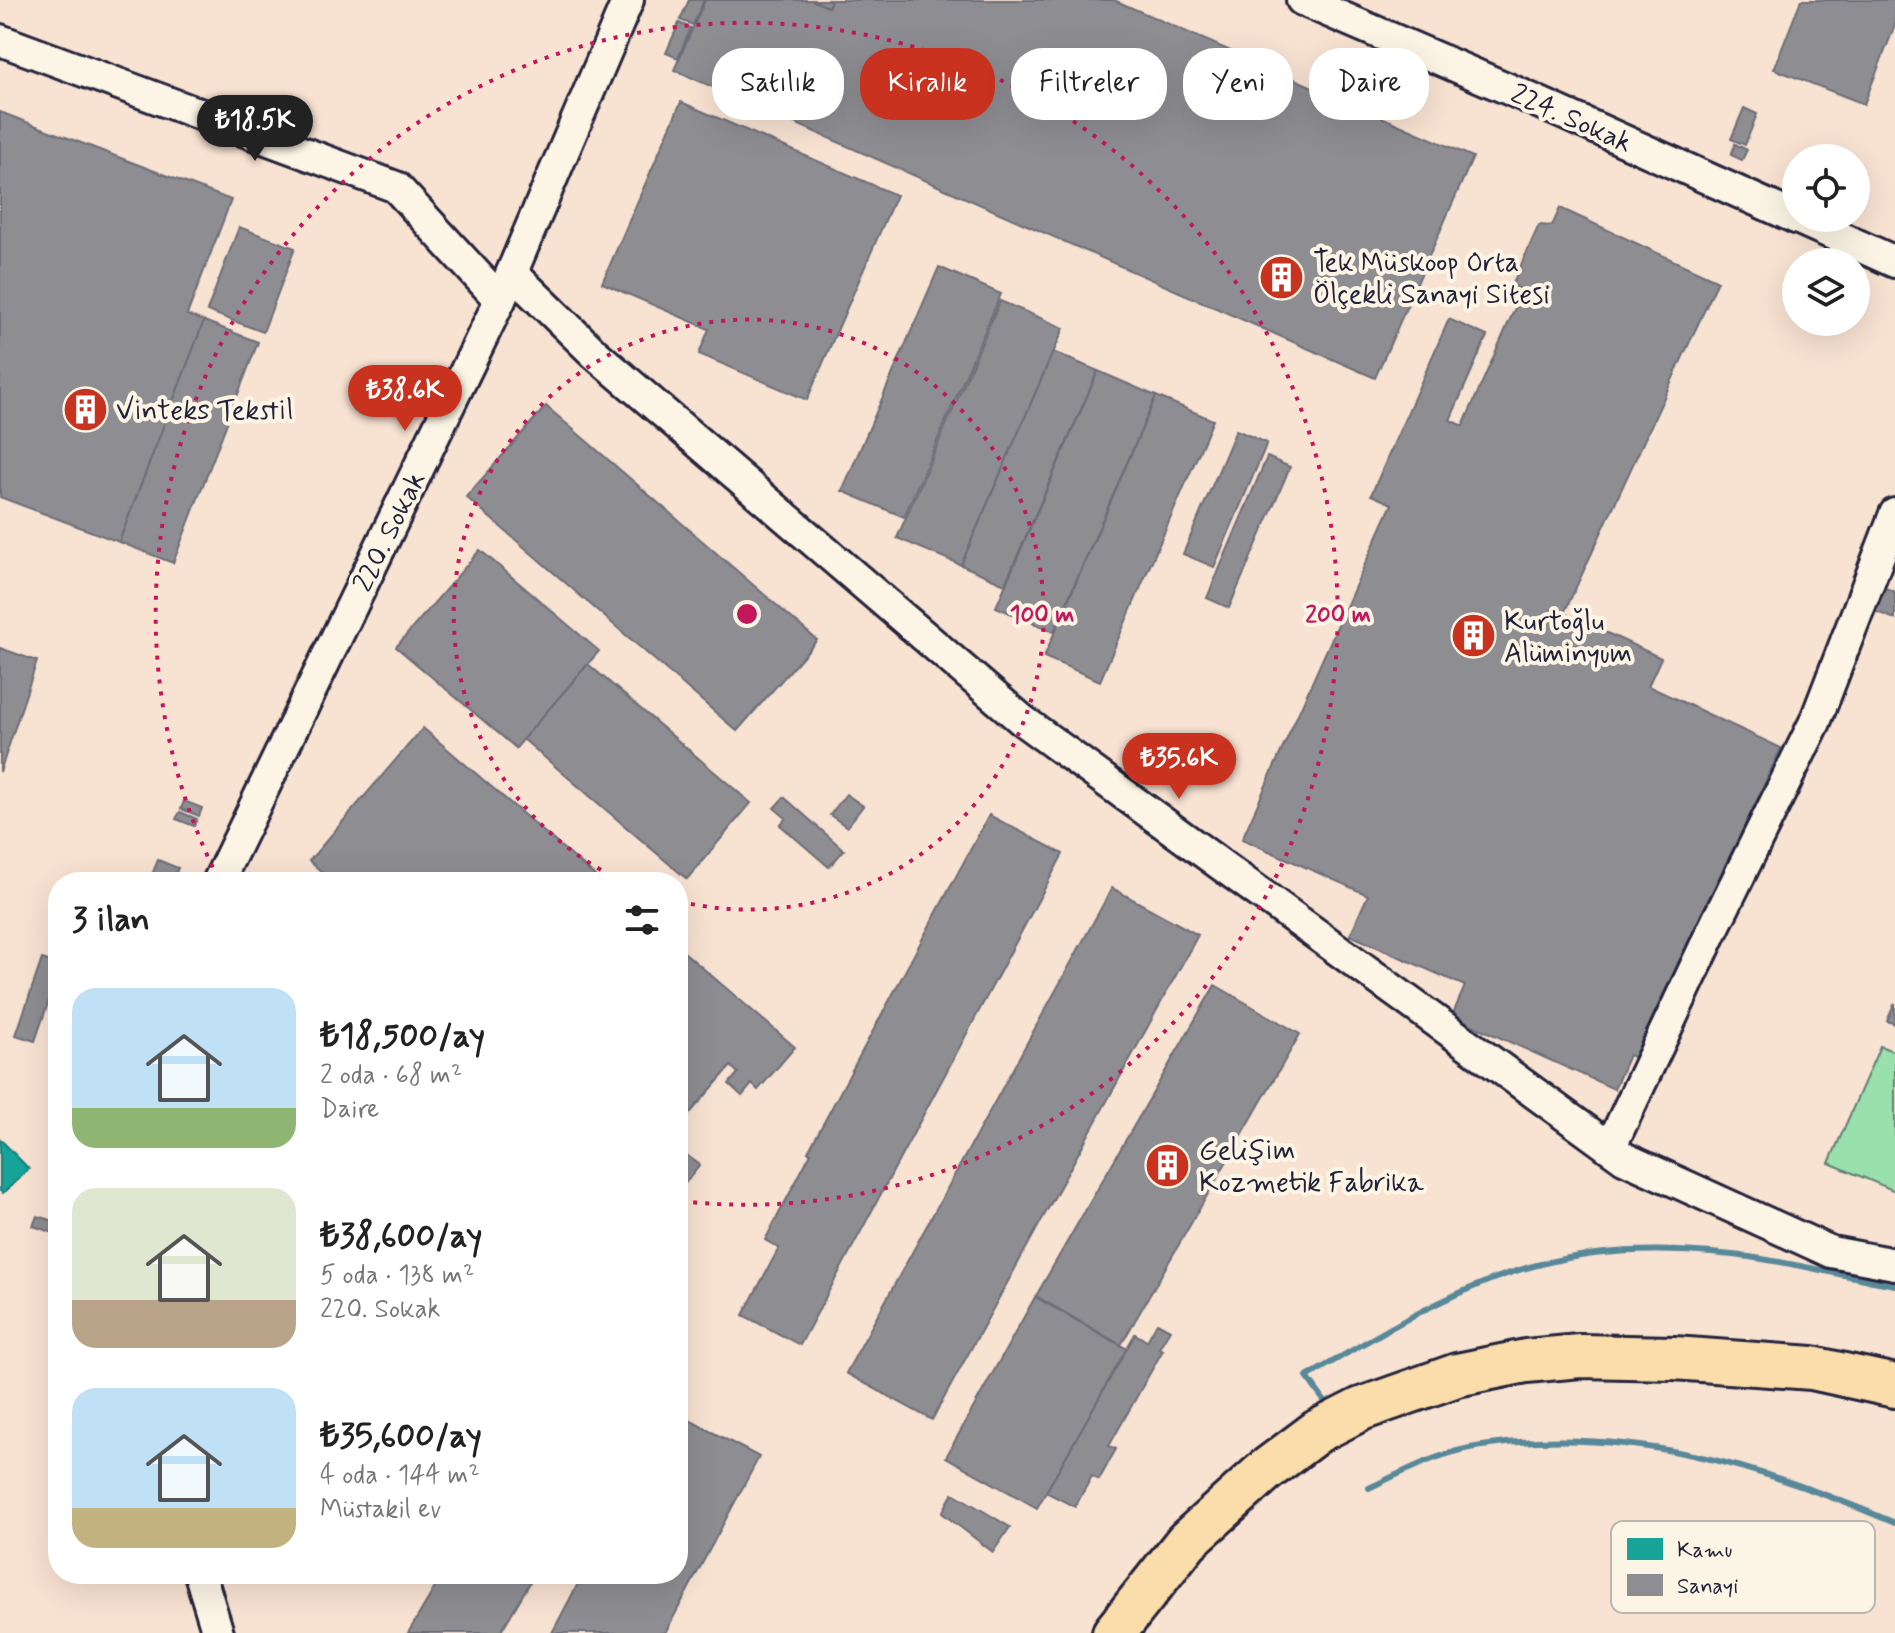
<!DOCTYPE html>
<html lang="tr">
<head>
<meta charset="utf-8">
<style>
  :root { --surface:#fff; --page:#f2f2f2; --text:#222; --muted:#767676; --accent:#c8321e }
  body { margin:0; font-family:Mynerve,sans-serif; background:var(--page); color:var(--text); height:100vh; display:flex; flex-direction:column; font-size:30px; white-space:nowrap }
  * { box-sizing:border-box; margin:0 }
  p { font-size:26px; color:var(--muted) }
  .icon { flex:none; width:44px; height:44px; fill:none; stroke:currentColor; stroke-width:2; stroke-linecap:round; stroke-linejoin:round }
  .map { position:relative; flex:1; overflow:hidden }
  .panel { position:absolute; left:48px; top:872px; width:640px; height:712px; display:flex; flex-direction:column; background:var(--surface); border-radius:32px; box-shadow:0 8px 32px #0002 }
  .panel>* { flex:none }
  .top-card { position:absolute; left:712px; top:48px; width:760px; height:72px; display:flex; gap:16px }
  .controls { position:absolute; left:1782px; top:144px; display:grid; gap:16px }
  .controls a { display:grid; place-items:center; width:88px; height:88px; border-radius:50%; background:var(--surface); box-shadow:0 8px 32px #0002; font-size:40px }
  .price { position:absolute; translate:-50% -68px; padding:0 18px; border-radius:28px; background:var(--accent); color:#fff; font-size:26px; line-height:52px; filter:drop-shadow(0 2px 4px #0008) }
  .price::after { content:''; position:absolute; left:50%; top:48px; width:24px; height:18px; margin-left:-12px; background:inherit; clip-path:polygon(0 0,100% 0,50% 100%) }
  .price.active { background:#222; color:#fff }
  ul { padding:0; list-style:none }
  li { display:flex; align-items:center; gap:24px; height:200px; padding:0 24px }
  li span { display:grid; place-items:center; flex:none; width:224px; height:160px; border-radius:24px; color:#555 }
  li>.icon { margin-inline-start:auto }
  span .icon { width:96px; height:96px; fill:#fffc; stroke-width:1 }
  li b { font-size:34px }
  h2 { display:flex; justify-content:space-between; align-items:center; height:96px; padding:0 24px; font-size:34px }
  .pill { padding:0 28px; border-radius:32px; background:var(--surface); box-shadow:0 8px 32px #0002; font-size:28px; line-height:72px }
  .pill.active { background:var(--accent); color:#fff }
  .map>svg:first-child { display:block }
</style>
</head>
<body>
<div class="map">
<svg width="1895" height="1633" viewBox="0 0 1895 1633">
  <rect width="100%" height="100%" fill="#f8e2d2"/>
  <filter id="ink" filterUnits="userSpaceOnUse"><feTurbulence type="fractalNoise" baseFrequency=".0125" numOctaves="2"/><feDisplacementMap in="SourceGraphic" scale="16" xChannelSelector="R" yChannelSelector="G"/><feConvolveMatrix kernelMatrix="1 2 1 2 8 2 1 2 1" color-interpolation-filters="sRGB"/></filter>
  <g filter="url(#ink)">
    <!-- garden -->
    <polygon fill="#9ae0ad" stroke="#5e8174" stroke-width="2" points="1880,1046 1895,1052 1895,1191 1829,1163"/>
    <!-- public -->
    <polygon fill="#17a398" stroke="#1a7c7c" stroke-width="2" points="0,1139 29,1169 3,1193 0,1191"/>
    <!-- industry -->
    <g fill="#8d8d92" stroke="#6d6d78" stroke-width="2">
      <polygon points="689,0 704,0 693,25 680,20"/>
      <polygon points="705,0 812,0 828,7 831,0 1114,0 1473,157 1375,378 674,70"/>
      <polygon points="812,0 831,0 828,7"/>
      <polygon points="1801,0 1895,0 1895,25 1864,104 1774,69"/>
      <polygon points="679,23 691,28 678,58 666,53"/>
      <polygon points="681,102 896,195 807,400 699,354 709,329 602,283"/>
      <polygon points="1744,108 1757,114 1745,145 1731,139"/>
      <polygon points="0,112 231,200 187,315 204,321 119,542 0,497"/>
      <polygon points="1735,144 1747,150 1742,160 1731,155"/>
      <polygon points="1560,208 1718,281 1564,613 1661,658 1648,686 1781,748 1699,925 1661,1069 1629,1055 1614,1089 1452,1016 1465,986 1350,935 1368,895 1242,839 1392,504 1371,495 1449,319 1487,336 1450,420 1463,426 1523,290 1512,285 1539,225 1552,226"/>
      <polygon points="239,227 295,248 263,332 207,311"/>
      <polygon points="939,267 1001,294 904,517 842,491"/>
      <polygon points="1000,301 1064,328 961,565 897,538"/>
      <polygon points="204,321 258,342 173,563 119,542"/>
      <polygon points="1053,352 1098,371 1005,584 961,565"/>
      <polygon points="1098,371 1156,396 1054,632 996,607"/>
      <polygon points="1156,396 1213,420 1100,681 1044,657"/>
      <polygon points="546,406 817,640 737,731 466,497"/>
      <polygon points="1236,430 1267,443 1214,567 1183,554"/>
      <polygon points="1267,457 1290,467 1229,608 1207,598"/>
      <polygon points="480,550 599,651 516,748 396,647"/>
      <polygon points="1878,585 1895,592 1895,619 1869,609"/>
      <polygon points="0,648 37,661 0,772"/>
      <polygon points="588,664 751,803 687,879 523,739"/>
      <polygon points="423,728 602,882 326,882 329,878 309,861"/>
      <polygon points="846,794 863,806 847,827 830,815"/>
      <polygon points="784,797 844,850 829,867 780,825 786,818 774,808"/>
      <polygon points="184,801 202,808 199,816 181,809"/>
      <polygon points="180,812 197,819 194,826 176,819"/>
      <polygon points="989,815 1063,854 800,1345 743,1315 779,1248 765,1240 811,1153 808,1152"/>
      <polygon points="158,860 178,868 172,882 149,882"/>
      <polygon points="1112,888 1198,935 932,1420 846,1373"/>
      <polygon points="678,947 795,1047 758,1090 752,1084 742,1096 729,1084 738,1073 731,1066 678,1127"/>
      <polygon points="42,959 58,964 58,974 35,1041 16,1035"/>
      <polygon points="1215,985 1300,1034 1121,1345 1036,1296"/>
      <polygon points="1895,1003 1895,1024 1887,1021"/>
      <polygon points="685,1154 700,1165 678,1192 678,1163"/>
      <polygon points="37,1216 58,1222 56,1234 33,1226"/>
      <polygon points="1035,1297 1127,1349 1037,1508 946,1457"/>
      <polygon points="1157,1323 1170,1330 1159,1348 1163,1350 1109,1446 1116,1449 1099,1480 1092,1476 1075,1507 1046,1492 1135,1334 1147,1341"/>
      <polygon points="678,1414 759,1457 665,1633 552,1633 583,1574 678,1574"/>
      <polygon points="953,1493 1010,1527 993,1552 942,1513"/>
      <polygon points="443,1574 535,1574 500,1633 408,1633"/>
    </g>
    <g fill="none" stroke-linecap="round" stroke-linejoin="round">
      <!-- stream -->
      <g stroke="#59899a" stroke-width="6">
        <path d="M1330,1409L1307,1377C1377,1335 1462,1283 1541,1264C1599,1249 1663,1248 1722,1254C1780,1259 1838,1275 1895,1285"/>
        <path d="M1369,1488C1405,1471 1442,1451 1482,1446C1629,1425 1762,1466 1895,1523"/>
      </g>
      <defs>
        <g id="minor">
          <polyline points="1302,0 1520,94 1796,218"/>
          <polyline points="0,40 396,187 500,300"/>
          <polyline points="1797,218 1895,262"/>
          <polyline points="512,273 594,353 1022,720 1624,1158 1831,1252 1895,1264"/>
          <polyline points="218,882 500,300 628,0"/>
          <polyline points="1610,1148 1716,923 1815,722 1895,514"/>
          <polyline points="200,1574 218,1633"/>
        </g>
        <polyline id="highway" points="1114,1633 1187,1541 1266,1470 1318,1431 1361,1409 1457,1375 1526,1361 1580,1356 1674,1358 1812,1368 1895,1386"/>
      </defs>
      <!-- minor casing -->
      <use href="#minor" stroke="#22223b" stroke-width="36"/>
      <!-- highway casing -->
      <use href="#highway" stroke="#22223b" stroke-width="48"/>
      <!-- minor -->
      <use href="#minor" stroke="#fcf5e5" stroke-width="30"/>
      <!-- highway -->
      <use href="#highway" stroke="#faddab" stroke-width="42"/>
    </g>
  </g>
  <!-- distance rings -->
  <g fill="none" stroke="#c2185b" stroke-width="4" stroke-dasharray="4 8">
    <path d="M622 881A295 295 0 1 1 678 901"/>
    <path d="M218 878A591 591 0 1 1 680 1201"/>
  </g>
  <!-- icons -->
  <defs>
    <symbol id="building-disc" viewBox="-11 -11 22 22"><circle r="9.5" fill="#c8321e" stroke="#fcf5e5"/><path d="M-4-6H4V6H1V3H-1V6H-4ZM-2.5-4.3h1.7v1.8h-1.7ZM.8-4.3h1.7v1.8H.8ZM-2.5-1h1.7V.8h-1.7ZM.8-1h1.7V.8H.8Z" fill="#fff"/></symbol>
  </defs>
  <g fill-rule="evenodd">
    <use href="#building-disc" x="1256" y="252" width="51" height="51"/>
    <use href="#building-disc" x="60" y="384" width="51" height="51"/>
    <use href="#building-disc" x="1448" y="610" width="51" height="51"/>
    <use href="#building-disc" x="1142" y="1140" width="51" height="51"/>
  </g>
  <g text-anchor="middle" stroke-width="8" stroke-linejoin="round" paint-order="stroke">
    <!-- street labels -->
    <g font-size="28" fill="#22223b" stroke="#fcf5e5">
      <text transform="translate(1572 117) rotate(24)" y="10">224. Sokak</text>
      <text transform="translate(388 531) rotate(-64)" y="10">220. Sokak</text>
    </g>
    <!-- poi labels -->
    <g font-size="28" fill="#22223b" stroke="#fcf5e5" text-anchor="start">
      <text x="1313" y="271">Tek Müskoop Orta<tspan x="1313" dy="32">Ölçekli Sanayi Sitesi</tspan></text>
      <text x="116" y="419">Vinteks Tekstil</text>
      <text x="1504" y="630">Kurtoğlu<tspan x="1504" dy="32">Alüminyum</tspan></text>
      <text x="1199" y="1159">Gelişim<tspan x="1199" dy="32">Kozmetik Fabrika</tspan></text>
    </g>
  </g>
  <!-- legend -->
  <rect x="1611" y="1521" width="264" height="92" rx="12" fill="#fcf5e5" stroke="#bbb6b2" stroke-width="2"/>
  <rect x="1627" y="1538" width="36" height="22" fill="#17a398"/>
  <rect x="1627" y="1574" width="36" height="22" fill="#8d8d92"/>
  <g font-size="22" fill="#22223b">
    <text x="1677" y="1557">Kamu</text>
    <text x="1677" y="1593">Sanayi</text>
  </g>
  <circle cx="747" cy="614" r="12" fill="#c2185b" stroke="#fcf5e5" stroke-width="4"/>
  <g font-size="24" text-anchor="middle" font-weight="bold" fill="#c2185b" stroke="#fcf5e5" stroke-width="8" stroke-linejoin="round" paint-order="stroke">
    <text x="1042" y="622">100 m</text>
    <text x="1338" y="622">200 m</text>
  </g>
</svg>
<div class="controls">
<a><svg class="icon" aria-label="locate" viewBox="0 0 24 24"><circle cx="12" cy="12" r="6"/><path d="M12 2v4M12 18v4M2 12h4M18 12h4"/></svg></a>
<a><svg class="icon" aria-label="layers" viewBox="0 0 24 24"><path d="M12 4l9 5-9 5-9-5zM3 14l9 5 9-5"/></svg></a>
</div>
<b class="price active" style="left:255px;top:163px">₺18.5K</b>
<b class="price" style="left:405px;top:433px">₺38.6K</b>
<b class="price" style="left:1179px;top:801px">₺35.6K</b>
<div class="top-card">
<a class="pill">Satılık</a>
<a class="pill active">Kiralık</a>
<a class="pill">Filtreler</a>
<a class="pill">Yeni</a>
<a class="pill">Daire</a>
</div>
<section class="panel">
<h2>3 ilan<svg class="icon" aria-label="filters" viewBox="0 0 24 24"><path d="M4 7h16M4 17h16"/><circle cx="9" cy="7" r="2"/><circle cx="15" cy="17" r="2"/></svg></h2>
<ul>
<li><span style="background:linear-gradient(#bfe0f5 75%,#8fb573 0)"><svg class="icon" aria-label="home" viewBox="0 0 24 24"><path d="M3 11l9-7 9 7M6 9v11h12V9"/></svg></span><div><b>₺18,500/ay</b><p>2 oda · 68 m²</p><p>Daire</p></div></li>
<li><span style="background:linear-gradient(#dfe7d0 70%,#b9a48a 0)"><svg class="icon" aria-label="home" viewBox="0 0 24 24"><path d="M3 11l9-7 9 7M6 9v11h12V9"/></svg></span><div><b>₺38,600/ay</b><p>5 oda · 138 m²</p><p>220. Sokak</p></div></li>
<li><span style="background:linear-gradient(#bfe0f5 75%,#c2b280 0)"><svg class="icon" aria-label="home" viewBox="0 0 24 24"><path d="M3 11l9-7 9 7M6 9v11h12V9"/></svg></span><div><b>₺35,600/ay</b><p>4 oda · 144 m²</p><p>Müstakil ev</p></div></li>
</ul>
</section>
</div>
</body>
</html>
